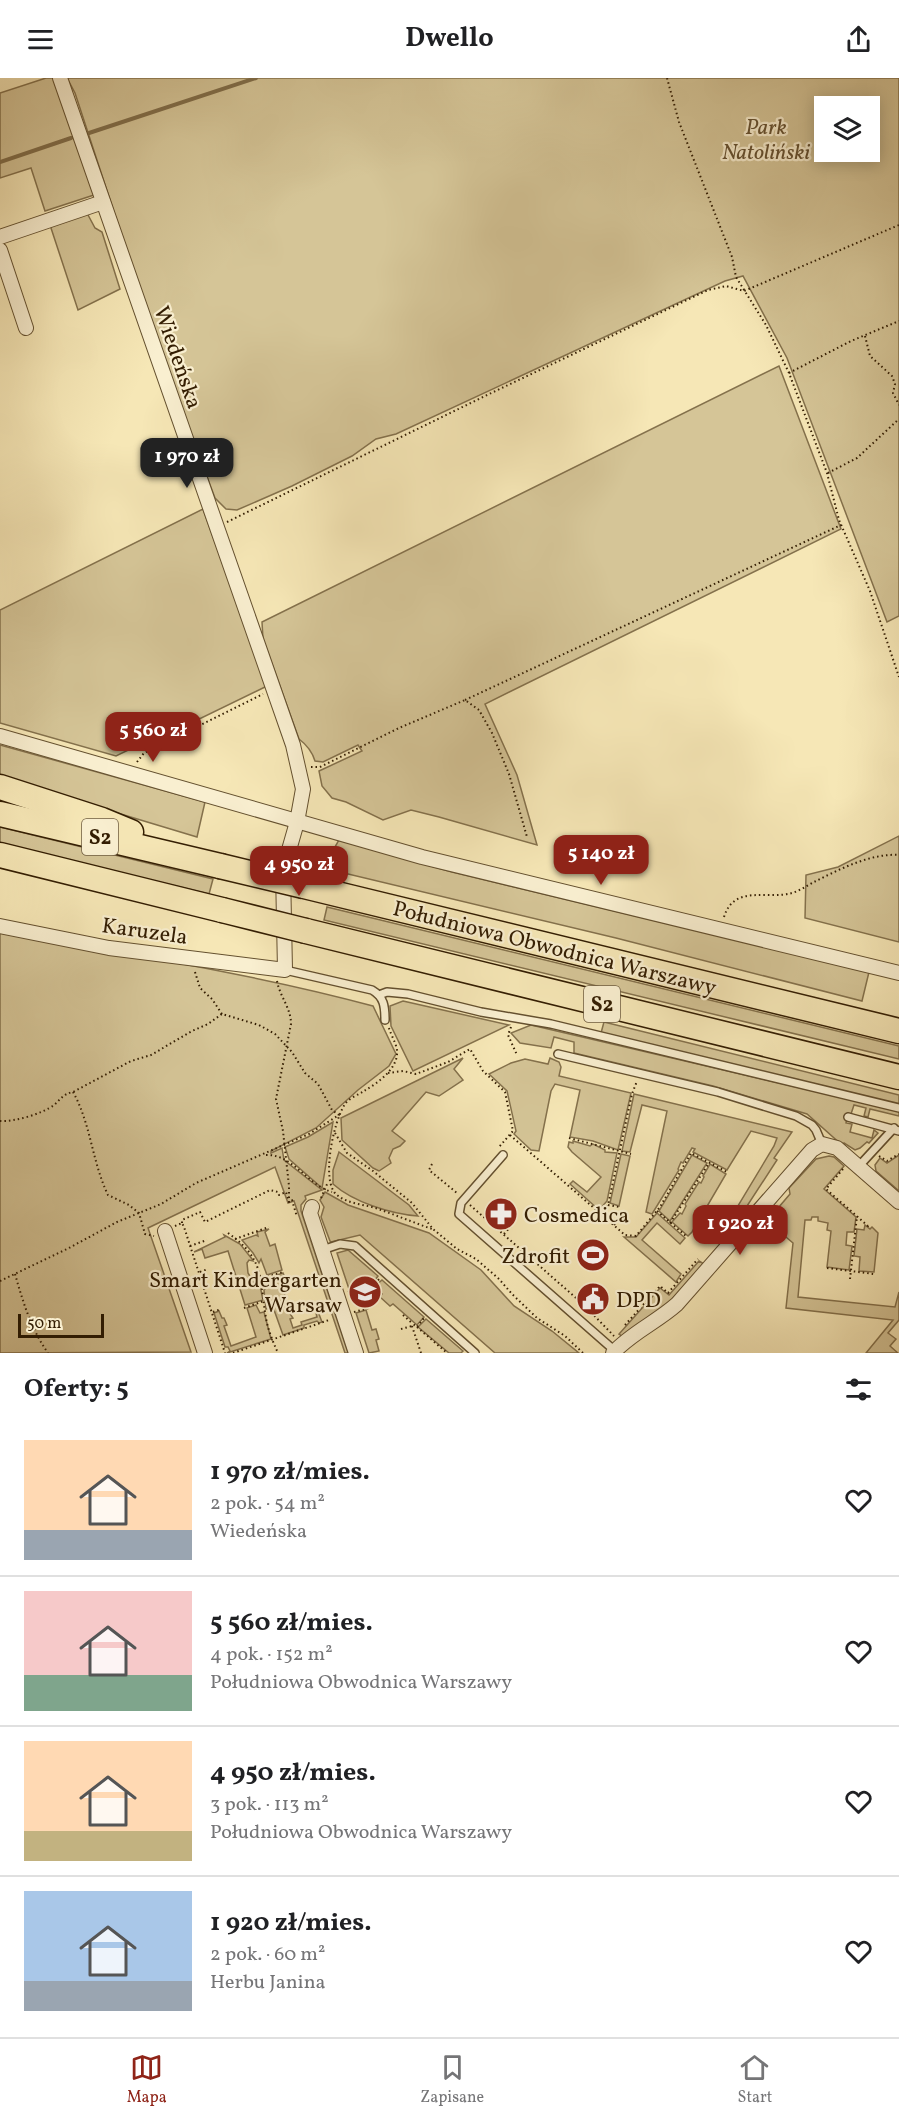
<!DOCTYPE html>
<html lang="pl">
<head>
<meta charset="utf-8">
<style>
  :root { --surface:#fff; --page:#f6f6f6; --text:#202124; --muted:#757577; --line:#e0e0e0; --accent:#8f2418 }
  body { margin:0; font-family:Vollkorn,serif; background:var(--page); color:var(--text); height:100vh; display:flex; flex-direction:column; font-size:22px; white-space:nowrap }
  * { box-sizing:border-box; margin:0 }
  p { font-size:20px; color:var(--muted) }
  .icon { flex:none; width:33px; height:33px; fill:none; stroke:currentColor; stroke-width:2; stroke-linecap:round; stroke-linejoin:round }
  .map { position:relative; height:1275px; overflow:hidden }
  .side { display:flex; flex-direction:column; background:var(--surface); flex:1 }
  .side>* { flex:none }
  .controls { position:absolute; left:814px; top:18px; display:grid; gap:12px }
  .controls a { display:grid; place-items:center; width:66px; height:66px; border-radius:0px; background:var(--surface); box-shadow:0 3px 15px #0003; font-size:30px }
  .scale { position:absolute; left:18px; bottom:15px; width:86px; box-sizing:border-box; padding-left:6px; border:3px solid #331d02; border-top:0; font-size:16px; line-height:21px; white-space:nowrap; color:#331d02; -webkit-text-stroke:4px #f9efd0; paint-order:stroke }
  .price { position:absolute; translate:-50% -51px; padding:0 14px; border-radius:12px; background:var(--accent); color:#fff; font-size:20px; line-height:39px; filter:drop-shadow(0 2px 3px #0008) }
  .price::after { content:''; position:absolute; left:50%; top:36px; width:18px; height:14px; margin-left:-9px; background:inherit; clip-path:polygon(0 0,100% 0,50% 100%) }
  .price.current { background:#222; color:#fff }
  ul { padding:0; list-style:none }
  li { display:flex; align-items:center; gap:18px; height:150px; padding:0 24px }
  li+li { border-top:2px solid var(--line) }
  li span { display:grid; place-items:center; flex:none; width:168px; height:120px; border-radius:0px; color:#555 }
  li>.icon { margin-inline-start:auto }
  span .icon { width:72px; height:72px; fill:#fffc; stroke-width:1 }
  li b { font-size:26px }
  h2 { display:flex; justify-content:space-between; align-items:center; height:72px; padding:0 24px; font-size:26px }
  header { display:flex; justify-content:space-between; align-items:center; height:78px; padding:0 24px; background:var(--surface); font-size:27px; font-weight:700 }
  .menu { display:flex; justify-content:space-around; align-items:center; height:84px; border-top:2px solid var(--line); background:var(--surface); font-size:16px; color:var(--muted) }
  .menu a { display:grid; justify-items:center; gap:3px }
  .menu .current { color:var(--accent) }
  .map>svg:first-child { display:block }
</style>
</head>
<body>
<header><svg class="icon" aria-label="menu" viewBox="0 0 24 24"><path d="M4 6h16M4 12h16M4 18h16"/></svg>Dwello<svg class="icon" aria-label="share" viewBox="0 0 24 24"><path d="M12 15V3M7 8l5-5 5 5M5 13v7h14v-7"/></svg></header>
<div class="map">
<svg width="899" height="1275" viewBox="0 0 899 1275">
  <rect width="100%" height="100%" fill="#f6e7b6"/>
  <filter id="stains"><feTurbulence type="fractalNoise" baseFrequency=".00333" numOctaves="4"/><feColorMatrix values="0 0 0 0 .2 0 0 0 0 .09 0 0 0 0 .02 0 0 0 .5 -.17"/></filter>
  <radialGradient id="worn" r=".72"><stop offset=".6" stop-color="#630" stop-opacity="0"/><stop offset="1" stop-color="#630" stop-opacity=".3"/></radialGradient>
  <!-- green -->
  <g fill="#d5c597" stroke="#84714c" stroke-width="1.5" fill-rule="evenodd">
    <polygon points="46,0 54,0 94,117 45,133 31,90 0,100 0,15"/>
    <path d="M67,0H899V538L887,544L787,280L743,198L725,203L396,356L376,361L352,378L292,408L237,432L226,431L215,420L154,256L75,15ZM825,28H870V74H825Z"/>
    <polygon points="87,135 95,150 102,154 120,211 78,232 50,147"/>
    <path d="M779,288L841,451L485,626L517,697L537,767L439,739L411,732L383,742L346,724L332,720L322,708L319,693L362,673L358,667L323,684L315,683C312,673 307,667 299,661L263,561L262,544Z"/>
    <polygon points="203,431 267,608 150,665 149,662 116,678 0,645 0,532"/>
    <polygon points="0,667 205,724 197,759 51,715 0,697"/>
    <polygon points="0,749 213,801 209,816 0,766"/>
    <polygon points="899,758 899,864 805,840 806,797 838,789"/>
    <polygon points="339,762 452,794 869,894 862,923 616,860 323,790"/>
    <polygon points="327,829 899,968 899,981 324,842"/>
    <path d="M0,854C125,876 251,895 373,928L396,976L389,988L358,1012L316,1050L271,1073V1075L282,1070L284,1082L322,1112L305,1118L306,1121L301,1127V1133L348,1275H345L294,1123L288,1125L275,1089L148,1150L191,1274L0,1275Z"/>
    <polygon points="403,923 509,947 413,993 391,948 390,928"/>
    <polygon points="604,944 899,1017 899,1027 601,955"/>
    <polygon points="531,947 899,1033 899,1038 870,1031 868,1039 864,1038 866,1030 854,1027 851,1036 848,1035 846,1045 852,1046 850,1054 872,1060 874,1052 878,1055 869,1065 867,1064 860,1070 855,1072 844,1065 842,1067 807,1036 713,1008 574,975 574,964 554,959 551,970 520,965 511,955"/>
    <polygon points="463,980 454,991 463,1002 439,1018 426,1014 392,1053 405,1063 400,1068 393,1071 389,1080 391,1085 379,1093 373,1090 342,1062 341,1040"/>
    <polygon points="550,980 559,984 561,989 559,998 631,1015 618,1072 593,1063 570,1059 580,1012 555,1006 551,1013 539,1073 531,1072 514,1056 516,1053 507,1013 489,996 511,985 525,981 548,986"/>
    <polygon points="634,1016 792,1054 774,1080 777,1082 736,1145 728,1154 725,1152 727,1146 774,1068 777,1060 751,1053 727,1092 693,1074 695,1071 692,1070 683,1085 681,1084 678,1091 679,1092 652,1136 646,1134 667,1033 642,1027 630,1074 622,1073"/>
    <polygon points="333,1044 322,1110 289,1081 285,1069 308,1059"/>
    <polygon points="573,1063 590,1068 593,1066 605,1072 605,1074 617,1075 607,1123 599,1132 570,1106 573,1103 587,1114 601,1099 572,1074 568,1069 569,1064 573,1065"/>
    <path d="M339,1074L409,1127L418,1138C391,1136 353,1124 333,1106V1092Z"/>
    <polygon points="621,1076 630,1078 619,1128 610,1125"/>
    <polygon points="692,1077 707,1085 670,1143 659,1133"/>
    <polygon points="899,1077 899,1113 876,1093 875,1087 880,1080 887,1085"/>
    <polygon points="829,1078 834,1079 844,1088 824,1111 856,1139 854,1154 847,1154 846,1167 852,1168 849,1192 827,1189 831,1153 827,1152 828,1145 818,1143 818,1139 812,1139 811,1142 805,1142 798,1219 895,1229 899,1214 899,1242 888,1255 896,1261 890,1268 898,1275 866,1275 893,1242 786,1230 793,1165 767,1143 790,1116 789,1110 816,1081"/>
    <polygon points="710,1086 726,1096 692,1154 688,1158 672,1144 680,1135 682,1136 686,1128 685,1126 699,1104 701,1105 704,1099 703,1098"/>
    <polygon points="325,1114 348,1127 429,1155 481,1192 514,1228 552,1253 579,1275 495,1275 360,1157 331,1164 330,1163 321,1139 324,1129 320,1122"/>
    <polygon points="657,1135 685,1160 680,1166 657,1145 642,1162 681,1196 676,1204 624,1159 636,1159"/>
    <polygon points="865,1147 870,1151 872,1149 878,1155 874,1194 859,1193 860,1179 854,1178 857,1151 864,1152"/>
    <polygon points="269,1151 265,1154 270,1168 275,1166 282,1192 267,1197 261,1181 259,1185 253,1175 242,1162 256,1157 258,1158 257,1154"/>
    <polygon points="224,1157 240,1166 252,1181 253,1183 249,1182 247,1185 248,1195 255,1207 257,1193 263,1222 245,1227 228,1173 205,1180 202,1171 194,1174 225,1159"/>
    <polygon points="348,1172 378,1198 372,1206 363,1203 357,1210 349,1211 337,1175"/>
    <polygon points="699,1183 704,1186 667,1227 622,1258 619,1256 660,1210 669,1217"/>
    <polygon points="283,1195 284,1197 280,1199 285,1218 283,1219 289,1229 286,1230 293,1240 290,1241 293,1250 302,1247 301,1244 317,1239 315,1231 317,1231 322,1244 319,1245 317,1243 304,1247 304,1250 283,1257 273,1229 266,1231 264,1212 272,1206 271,1199"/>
    <polygon points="382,1202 424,1239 417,1247 393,1226 390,1228 380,1219 382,1216 374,1209"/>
    <polygon points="256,1227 260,1235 264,1234 271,1261 227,1275 230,1273 228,1269 225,1269 214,1235 219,1233 222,1240 224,1240 227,1247 224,1248 231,1268 256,1259 247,1230"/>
    <polygon points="366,1232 372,1252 376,1251 379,1261 376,1262 379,1273 369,1275 356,1235"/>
    <polygon points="426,1241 463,1273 461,1275 449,1275 418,1249"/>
  </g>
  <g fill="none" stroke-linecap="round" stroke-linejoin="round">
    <!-- stream -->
    <g stroke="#806d49" stroke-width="4">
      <polyline points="89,55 256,0"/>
      <polyline points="0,84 71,60"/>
    </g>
    <defs>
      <g id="lane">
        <path d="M285,892L372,912C384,919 385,928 385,942"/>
        <polyline points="379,917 387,914 408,916 481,934 551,946 899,1030"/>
        <polyline points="558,976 718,1014 796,1038 812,1047 816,1052 822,1066"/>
        <polyline points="848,1039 899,1053"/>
        <polyline points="503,1077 461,1125 459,1136 615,1273"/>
        <polyline points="859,1088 894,1050"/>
        <polyline points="322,1172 340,1166 355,1168 475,1275"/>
      </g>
      <g id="street">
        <polyline points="0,159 103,124"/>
        <polyline points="0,172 26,250"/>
        <polyline points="0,658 422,779 899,895"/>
        <polyline points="0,848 109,870 285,892 283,793 297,744 303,711 293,667 60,0"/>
        <polyline points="312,1129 310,1135 356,1275"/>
        <polyline points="165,1153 205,1275"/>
        <path d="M613,1275C631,1255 657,1244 677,1226L812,1072L822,1066L837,1070L899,1124"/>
      </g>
      <g id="highway">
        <polyline points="0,709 102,742 131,754"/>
        <polyline points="0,736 220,788"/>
        <polyline points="0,777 222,832"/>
        <polyline points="304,808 899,953"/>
        <polyline points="306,853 899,999"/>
      </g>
    </defs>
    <!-- lane casing -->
    <use href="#lane" stroke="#64502f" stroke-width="10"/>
    <!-- street casing -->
    <use href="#street" stroke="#64502f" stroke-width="16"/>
    <!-- highway casing -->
    <use href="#highway" stroke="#331d02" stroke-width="27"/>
    <!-- path -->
    <g stroke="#331d02" stroke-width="2" stroke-dasharray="1.5 3" stroke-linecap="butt">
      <polyline points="667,0 679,44 732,179 736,199 766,247 789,295 827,395 839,442 870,513 899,599"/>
      <polyline points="865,258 870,278 892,298 895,306 893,315 899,327"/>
      <polyline points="789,295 851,263 899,243"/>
      <polyline points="828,395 857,380 899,341"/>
      <polyline points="227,444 485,318 708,212 726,208 744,213 899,147"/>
      <polyline points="465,622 841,447"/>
      <polyline points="137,684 144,675 263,616"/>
      <polyline points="311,689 320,689 399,650 465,622 479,632 492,655 509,696 527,759"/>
      <path d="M724,839C734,806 768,822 792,815C799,813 805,809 812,805C838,792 870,775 899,777"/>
      <polyline points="195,894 200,910 212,921 222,936"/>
      <path d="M277,903C280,919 291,930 291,946L276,1021L283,1053L289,1108V1124L292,1122L297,1139"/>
      <polyline points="511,949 508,957 517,977"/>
      <path d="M389,950C391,957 396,965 397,972C399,990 378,1005 364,1013C358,1017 349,1020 345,1026C334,1042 320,1104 337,1117C349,1127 367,1126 381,1132C398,1138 415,1145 432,1151"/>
      <polyline points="388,995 403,993 416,996 448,984 470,971 483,993 505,1014 513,1053 499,1069"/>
      <path d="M73,1014C91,1046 92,1084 108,1117L129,1127L139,1135L145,1156L154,1158"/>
      <path d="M0,1043C14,1044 42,1036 54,1027C61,1021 63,1016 73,1014L131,983L151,977L192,953L208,946L222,936L259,947L275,956L292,974L305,995L318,1006L332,1032L339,1037L309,1056L196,1105L161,1126L117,1144L69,1170L0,1203"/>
      <polyline points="335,1055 347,1075 373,1093 412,1125 433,1151 457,1171 476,1181 499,1201 512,1216 537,1240 565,1258 583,1275"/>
      <polyline points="510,1057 625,1157 636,1158 660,1129 691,1075 727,1094"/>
      <polyline points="569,1060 631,1076"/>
      <path d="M266,1077C293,1076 307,1107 332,1114"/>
      <polyline points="879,1078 887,1083 899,1076"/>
      <polyline points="432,1086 429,1092 457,1115"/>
      <polyline points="843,1091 826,1111 868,1148 869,1146"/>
      <polyline points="321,1120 328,1104"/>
      <polyline points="470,1127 584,1227 614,1258"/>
      <polyline points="608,1127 619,1129"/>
      <polyline points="657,1133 687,1159"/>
      <polyline points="600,1135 608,1127 632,1016 637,1003"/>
      <polyline points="182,1145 182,1142 200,1134 205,1144 270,1112 278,1114 279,1117 286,1114 290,1127"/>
      <polyline points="670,1145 709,1085"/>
      <polyline points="614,1147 619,1140"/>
      <polyline points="175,1148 182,1145 184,1149 225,1275"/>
      <path d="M228,1155C265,1181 259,1199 266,1240C268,1252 273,1264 278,1275"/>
      <polyline points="504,1156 511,1148"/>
      <polyline points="235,1161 269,1149"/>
      <polyline points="190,1168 207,1162"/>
      <polyline points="827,1190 874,1196"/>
      <polyline points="200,1194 208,1191"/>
      <path d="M15,1196C23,1224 31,1251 48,1275"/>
      <polyline points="263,1200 283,1194"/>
      <polyline points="850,1201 857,1138"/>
      <polyline points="348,1214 357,1211 363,1205 373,1208 380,1200"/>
      <polyline points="244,1230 264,1223"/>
      <polyline points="213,1234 221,1231"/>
      <polyline points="354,1234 369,1230"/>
      <polyline points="403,1237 413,1246"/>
      <polyline points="625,1247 660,1208 668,1215 698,1181"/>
      <polyline points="417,1249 447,1275"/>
      <polyline points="401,1251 412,1248"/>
      <polyline points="233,1275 329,1242"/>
      <polyline points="421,1275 412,1248 413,1246 417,1249 424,1240"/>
    </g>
    <!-- lane -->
    <use href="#lane" stroke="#f9efd0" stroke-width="7"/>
    <!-- street -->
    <use href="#street" stroke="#f9efd0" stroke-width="14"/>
    <!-- highway -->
    <use href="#highway" stroke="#f6e7b6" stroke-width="24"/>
    <defs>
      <g id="highway-bridge">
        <polyline points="220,788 304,808"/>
        <polyline points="222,832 306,853"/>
      </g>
    </defs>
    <!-- highway-bridge casing -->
    <use href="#highway-bridge" stroke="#331d02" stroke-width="27" stroke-linecap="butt"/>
    <!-- highway-bridge -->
    <use href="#highway-bridge" stroke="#f6e7b6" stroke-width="24"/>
  </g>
  <!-- icons -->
  <defs>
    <symbol id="pharmacy-disc" viewBox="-11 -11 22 22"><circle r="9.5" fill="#8f2418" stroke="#f9efd0"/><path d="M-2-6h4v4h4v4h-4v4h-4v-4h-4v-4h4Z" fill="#fff"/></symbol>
    <symbol id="stadium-disc" viewBox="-11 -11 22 22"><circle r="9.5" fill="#8f2418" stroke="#f9efd0"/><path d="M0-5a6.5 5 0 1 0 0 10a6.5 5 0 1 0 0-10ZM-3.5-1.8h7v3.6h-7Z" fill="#fff"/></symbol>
    <symbol id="school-disc" viewBox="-11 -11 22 22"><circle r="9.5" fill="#8f2418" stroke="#f9efd0"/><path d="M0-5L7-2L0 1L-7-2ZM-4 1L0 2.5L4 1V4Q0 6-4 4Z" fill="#fff"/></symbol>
    <symbol id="civic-disc" viewBox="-11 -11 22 22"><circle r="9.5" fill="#8f2418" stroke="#f9efd0"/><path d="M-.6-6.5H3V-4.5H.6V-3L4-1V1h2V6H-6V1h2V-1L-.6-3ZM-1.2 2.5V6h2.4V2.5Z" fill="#fff"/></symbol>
  </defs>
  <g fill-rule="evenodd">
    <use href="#pharmacy-disc" x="482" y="1117" width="38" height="38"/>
    <use href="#stadium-disc" x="574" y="1158" width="38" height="38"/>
    <use href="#school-disc" x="346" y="1195" width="38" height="38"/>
    <use href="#civic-disc" x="574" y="1202" width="38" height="38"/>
  </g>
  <g text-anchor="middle" stroke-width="4.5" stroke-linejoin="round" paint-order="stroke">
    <!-- shield labels -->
    <g fill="#f9efd0" stroke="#6e5c40" stroke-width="1.5">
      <rect x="82" y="741" width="36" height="36" rx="4.5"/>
      <rect x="584" y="908" width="36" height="36" rx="4.5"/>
    </g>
    <g font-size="21" font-weight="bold" fill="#331d02">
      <text x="100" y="766">S2</text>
      <text x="602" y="933">S2</text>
    </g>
    <!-- park labels -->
    <g font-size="22" font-style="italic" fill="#644f2f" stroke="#f9efd0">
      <text x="766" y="56">Park<tspan x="766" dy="25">Natoliński</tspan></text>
    </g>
    <!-- street labels -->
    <g font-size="22" fill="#331d02" stroke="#f9efd0">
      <text transform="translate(179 279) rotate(71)" y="8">Wiedeńska</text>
      <text transform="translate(145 852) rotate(8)" y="8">Karuzela</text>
      <text transform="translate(555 869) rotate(14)" y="8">Południowa Obwodnica Warszawy</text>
    </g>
    <!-- poi labels -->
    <g font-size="22" fill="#331d02" stroke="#f9efd0" text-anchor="start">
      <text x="524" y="1144">Cosmedica</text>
      <text x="570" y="1185" text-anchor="end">Zdrofit</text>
      <text x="342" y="1209" text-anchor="end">Smart Kindergarten<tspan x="342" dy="25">Warsaw</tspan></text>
      <text x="616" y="1229">DPD</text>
    </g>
  </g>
  <rect width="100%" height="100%" filter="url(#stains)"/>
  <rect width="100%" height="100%" fill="url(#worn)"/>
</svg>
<div class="controls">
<a><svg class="icon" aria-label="layers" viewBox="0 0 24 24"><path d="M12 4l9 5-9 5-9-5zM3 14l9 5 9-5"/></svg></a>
</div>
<div class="scale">50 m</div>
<b class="price current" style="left:187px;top:411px">1 970 zł</b>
<b class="price" style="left:153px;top:685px">5 560 zł</b>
<b class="price" style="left:601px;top:808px">5 140 zł</b>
<b class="price" style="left:299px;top:819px">4 950 zł</b>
<b class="price" style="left:740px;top:1178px">1 920 zł</b>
</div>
<section class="side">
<h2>Oferty: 5<svg class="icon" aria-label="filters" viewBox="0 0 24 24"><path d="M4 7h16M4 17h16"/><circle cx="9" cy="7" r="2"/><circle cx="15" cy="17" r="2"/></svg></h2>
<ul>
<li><span style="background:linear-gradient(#ffd9b3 75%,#9aa5b1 0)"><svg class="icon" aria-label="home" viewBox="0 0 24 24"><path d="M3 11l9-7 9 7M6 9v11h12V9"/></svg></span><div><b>1 970 zł/mies.</b><p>2 pok. · 54 m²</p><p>Wiedeńska</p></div><svg class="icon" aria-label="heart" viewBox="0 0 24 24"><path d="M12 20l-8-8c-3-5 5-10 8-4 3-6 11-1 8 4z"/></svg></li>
<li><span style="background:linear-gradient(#f6c9c9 70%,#7fa58c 0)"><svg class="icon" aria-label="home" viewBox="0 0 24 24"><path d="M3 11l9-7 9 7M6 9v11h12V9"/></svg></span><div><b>5 560 zł/mies.</b><p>4 pok. · 152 m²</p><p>Południowa Obwodnica Warszawy</p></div><svg class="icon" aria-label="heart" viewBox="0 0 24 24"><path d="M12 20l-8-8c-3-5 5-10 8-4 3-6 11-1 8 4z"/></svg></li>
<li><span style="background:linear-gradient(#ffd9b3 75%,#c2b280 0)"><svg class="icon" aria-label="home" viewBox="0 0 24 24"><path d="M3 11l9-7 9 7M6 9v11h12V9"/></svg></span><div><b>4 950 zł/mies.</b><p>3 pok. · 113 m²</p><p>Południowa Obwodnica Warszawy</p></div><svg class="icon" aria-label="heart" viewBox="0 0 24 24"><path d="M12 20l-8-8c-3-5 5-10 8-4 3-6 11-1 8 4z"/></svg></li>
<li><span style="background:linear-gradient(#a9c7e8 75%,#9aa5b1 0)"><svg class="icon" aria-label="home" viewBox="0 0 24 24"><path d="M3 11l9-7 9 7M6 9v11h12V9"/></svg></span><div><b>1 920 zł/mies.</b><p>2 pok. · 60 m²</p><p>Herbu Janina</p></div><svg class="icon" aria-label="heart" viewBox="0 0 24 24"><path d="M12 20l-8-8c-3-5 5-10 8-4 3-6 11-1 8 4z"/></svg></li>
</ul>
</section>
<nav class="menu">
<a class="current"><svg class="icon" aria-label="map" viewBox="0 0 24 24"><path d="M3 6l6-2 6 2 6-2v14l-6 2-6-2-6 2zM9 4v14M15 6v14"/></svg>Mapa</a>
<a><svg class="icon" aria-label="saved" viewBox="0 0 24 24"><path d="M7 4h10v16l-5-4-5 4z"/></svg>Zapisane</a>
<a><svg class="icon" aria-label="home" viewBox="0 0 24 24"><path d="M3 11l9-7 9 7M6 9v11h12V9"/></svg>Start</a>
</nav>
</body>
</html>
